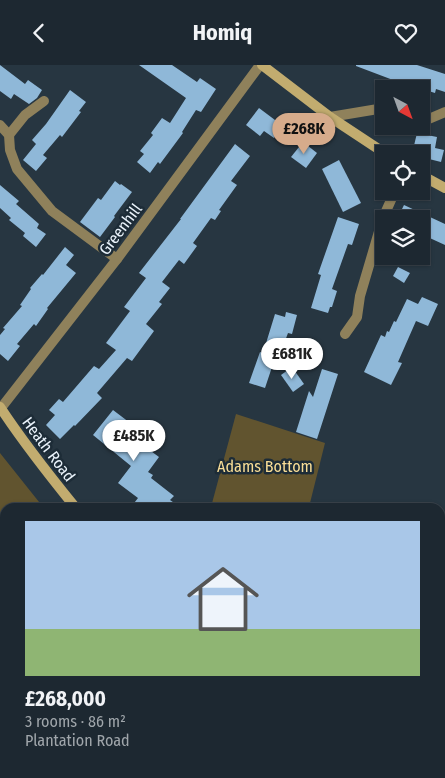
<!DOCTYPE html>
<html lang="en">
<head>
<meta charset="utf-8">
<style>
  :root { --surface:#1d2831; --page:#253039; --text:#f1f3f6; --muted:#a0a6ab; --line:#3b444d; --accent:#d6ab8b }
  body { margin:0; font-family:"Fira Sans Condensed",sans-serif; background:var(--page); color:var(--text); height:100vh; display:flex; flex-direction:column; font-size:19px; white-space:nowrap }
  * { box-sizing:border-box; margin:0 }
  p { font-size:16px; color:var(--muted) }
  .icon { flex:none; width:28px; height:28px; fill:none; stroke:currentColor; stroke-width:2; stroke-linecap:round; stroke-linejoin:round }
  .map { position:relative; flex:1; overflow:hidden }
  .panel { position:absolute; left:0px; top:438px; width:445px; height:276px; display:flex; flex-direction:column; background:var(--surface); border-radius:15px 15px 0 0; box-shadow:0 1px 4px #0004,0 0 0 1px var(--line) }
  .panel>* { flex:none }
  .needle { width:32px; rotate:139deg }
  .controls { position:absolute; left:375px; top:15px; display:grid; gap:10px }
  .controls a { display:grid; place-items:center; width:55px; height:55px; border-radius:0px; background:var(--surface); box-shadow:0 1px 4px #0004,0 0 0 1px var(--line); font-size:25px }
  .price { position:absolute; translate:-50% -42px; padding:0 11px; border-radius:18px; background:#fff; color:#222; font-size:16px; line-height:32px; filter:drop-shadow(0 1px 2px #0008) }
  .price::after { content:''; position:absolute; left:50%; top:30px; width:15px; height:11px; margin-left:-8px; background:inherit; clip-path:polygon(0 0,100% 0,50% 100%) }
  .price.active { background:var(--accent); color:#111 }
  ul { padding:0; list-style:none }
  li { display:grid; align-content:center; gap:10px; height:265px; padding:0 25px }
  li+li { border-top:1px solid var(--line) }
  li span { display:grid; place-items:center; height:155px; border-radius:0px; color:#555 }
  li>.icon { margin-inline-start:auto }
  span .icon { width:90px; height:90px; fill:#fffc; stroke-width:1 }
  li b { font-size:21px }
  header { display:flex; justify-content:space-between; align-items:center; height:65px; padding:0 25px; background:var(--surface); font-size:22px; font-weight:700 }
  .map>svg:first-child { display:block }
</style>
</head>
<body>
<header><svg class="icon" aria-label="back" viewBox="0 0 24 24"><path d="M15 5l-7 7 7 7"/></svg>Homiq<svg class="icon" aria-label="heart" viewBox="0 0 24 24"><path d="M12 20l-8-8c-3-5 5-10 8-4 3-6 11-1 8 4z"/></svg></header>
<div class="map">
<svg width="445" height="713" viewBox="0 0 445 713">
  <rect width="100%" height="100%" fill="#273641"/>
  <!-- green -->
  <g fill="#61542f">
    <polygon points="236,349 325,378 309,442 211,442"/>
    <polygon points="0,388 43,442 5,442 5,709 251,709 254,713 0,713"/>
  </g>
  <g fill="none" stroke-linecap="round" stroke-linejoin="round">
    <!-- stream -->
    <polyline stroke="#8caac2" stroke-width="4.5" points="236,709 238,713"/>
  </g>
  <!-- building -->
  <g fill="#8fb8d8">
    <polygon points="0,0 25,19 28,15 42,25 37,33 29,39 14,29 11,34 0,26"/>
    <polygon points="139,0 172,0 197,17 200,13 216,24 201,47 196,45 182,67 183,68 160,99 158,97 150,108 137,97 144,89 140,86 153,70 151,68 162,53 170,58 186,33"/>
    <polygon points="356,0 417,0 445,9 445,27 436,24 435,28 393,15 356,1"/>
    <polygon points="70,25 86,37 79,46 81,47 62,72 60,70 43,90 47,93 36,106 23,95 36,79 32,75 46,59"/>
    <polygon points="259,43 283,61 274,73 264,66 260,71 246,60"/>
    <polygon points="417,68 437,72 435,83 444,85 441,97 421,92 421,89 412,89"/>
    <polygon points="303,77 317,88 306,103 291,92"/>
    <polygon points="235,79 250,91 231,116 237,120 219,145 221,146 215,155 211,153 193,178 197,181 184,199 179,195 162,217 170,223 159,237 162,239 146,259 154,266 132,296 127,293 97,328 102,333 75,361 74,360 60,374 46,360 55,350 49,345 59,334 63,337 94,301 99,304 116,285 106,278 130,246 124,242 146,213 139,208 181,154 180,154"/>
    <polygon points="339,95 361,138 343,147 322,104"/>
    <polygon points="115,116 120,120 121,119 132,127 114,151 115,152 100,172 80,157 98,133 101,135"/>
    <polygon points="0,120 19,136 16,139 39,159 37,163 46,169 36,182 23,171 25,168 9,155 11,153 0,143"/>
    <polygon points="404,140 445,159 445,180 421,169 421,154 397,154"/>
    <polygon points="338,152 359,159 352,180 348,179 332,224 337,226 332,242 330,242 328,248 311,243 321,210 318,209"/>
    <polygon points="65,182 74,190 66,200 76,208 47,243 48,244 36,261 34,259 17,279 20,281 8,296 0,289 0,270 5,264 3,263 22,241 20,240 31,224 30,223 42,209 43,210"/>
    <polygon points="398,202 410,208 404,218 393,211"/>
    <polygon points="422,232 438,239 428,261 416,256 398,297 402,298 391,320 364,307 381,270 385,272 387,266 389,267 394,256 396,257 407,234 418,239"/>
    <polygon points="286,247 297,250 292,269 288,268 285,276 281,275 265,323 249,318 260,287 263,288 275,249 285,252"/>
    <polygon points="292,302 304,319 293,327 281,310"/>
    <polygon points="322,304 338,309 317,374 296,367 309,326 313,332"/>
    <polygon points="113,345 146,370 142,376 146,379 144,381 159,392 148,407 153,410 151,413 174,431 170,435 180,442 131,442 138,433 118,418 131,401 93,370"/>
  </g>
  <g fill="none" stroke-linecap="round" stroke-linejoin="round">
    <!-- street -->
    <g stroke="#8f815b" stroke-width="10">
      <polyline points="330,52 384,43"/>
      <polyline points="421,55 424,56 445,47"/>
      <polyline points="0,60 9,70 10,85 17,104 52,146 117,194"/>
      <polyline points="9,70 25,50 44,36"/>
      <polyline points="345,269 357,252 360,231 383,153 395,126"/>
      <polyline points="1,343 117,194 260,0"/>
      <polyline points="0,566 5,574"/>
      <polyline points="440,608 445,604"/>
      <polyline points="316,713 321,709"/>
    </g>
    <!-- secondary -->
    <g stroke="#c2ac6f" stroke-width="10">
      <polyline points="262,0 330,52 386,89"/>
      <polyline points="421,110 445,123"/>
      <path d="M0,342C23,377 49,410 75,442"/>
      <polyline points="284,709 287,713"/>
    </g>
  </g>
  <g text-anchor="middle" stroke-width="5" stroke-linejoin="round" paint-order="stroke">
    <!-- street labels -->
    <g font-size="16" fill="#eaf3fb" stroke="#1d2c37">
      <text transform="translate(120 164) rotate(-53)" y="6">Greenhill</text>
      <text transform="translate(49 384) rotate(53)" y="6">Heath Road</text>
    </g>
    <!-- park labels -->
    <g font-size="16" fill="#f8dd96" stroke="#1d2c37">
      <text x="265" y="407">Adams Bottom</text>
    </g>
  </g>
</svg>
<div class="controls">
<a><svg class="needle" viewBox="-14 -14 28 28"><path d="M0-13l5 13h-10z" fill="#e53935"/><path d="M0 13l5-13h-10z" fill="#a0a6ab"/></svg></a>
<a><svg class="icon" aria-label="locate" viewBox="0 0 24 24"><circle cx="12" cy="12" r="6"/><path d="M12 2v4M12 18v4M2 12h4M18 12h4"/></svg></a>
<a><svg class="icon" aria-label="layers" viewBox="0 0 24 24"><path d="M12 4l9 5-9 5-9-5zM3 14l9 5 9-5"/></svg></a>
</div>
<b class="price active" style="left:304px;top:90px">£268K</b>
<b class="price" style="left:292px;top:315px">£681K</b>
<b class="price" style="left:134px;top:397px">£485K</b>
<section class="panel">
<ul>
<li><span style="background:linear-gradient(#a9c7e8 70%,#8fb573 0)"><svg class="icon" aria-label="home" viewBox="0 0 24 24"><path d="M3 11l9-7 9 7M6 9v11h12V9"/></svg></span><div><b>£268,000</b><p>3 rooms · 86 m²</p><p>Plantation Road</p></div></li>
</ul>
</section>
</div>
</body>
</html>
